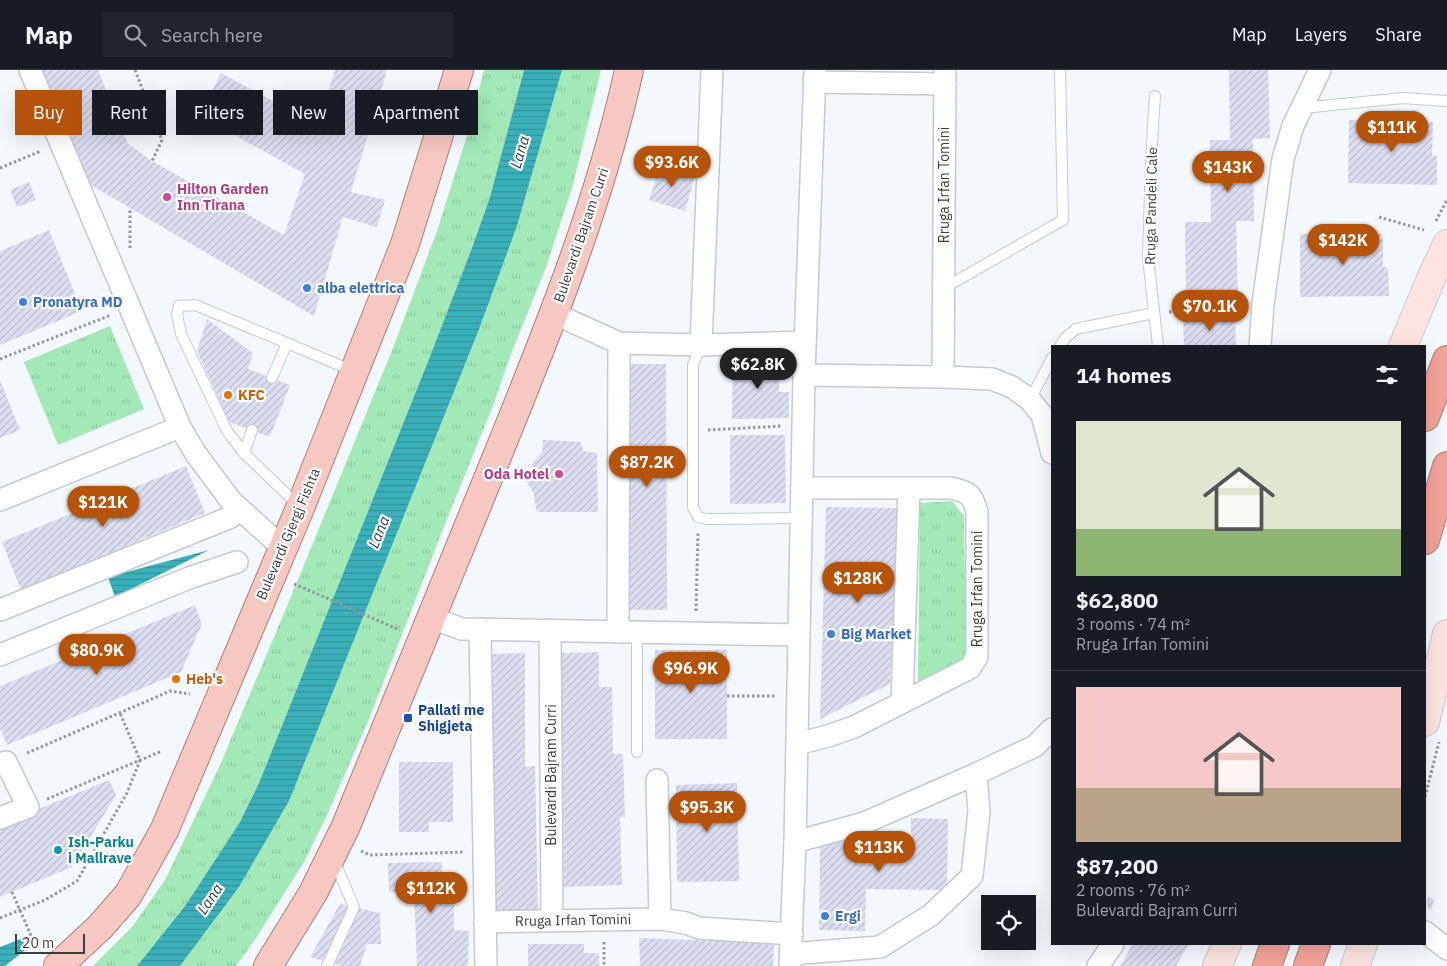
<!DOCTYPE html>
<html lang="en">
<head>
<meta charset="utf-8">
<style>
  :root { --surface:#171b24; --page:#20242c; --text:#f1f3f6; --muted:#9ea1a6; --line:#363941; --accent:#b45309 }
  body { margin:0; font-family:"IBM Plex Sans",sans-serif; background:var(--page); color:var(--text); height:100vh; display:flex; flex-direction:column; font-size:19px; white-space:nowrap }
  * { box-sizing:border-box; margin:0 }
  p { font-size:16px; color:var(--muted) }
  .icon { flex:none; width:28px; height:28px; fill:none; stroke:currentColor; stroke-width:2; stroke-linecap:round; stroke-linejoin:round }
  .map { position:relative; flex:1; overflow:hidden }
  .details { position:absolute; left:1051px; top:275px; width:375px; height:600px; display:flex; flex-direction:column; background:var(--surface); border-radius:0px; box-shadow:0 5px 20px #0002 }
  .details>* { flex:none }
  .hud { position:absolute; left:15px; top:20px; width:475px; height:45px; display:flex; gap:10px }
  .controls { position:absolute; left:981px; top:825px; display:grid; gap:10px }
  .controls a { display:grid; place-items:center; width:55px; height:55px; border-radius:0px; background:var(--surface); box-shadow:0 5px 20px #0002; font-size:25px }
  .scale { position:absolute; left:15px; bottom:12px; width:70px; box-sizing:border-box; padding-left:5px; border:2px solid #3a3c3e; border-top:0; font-size:14px; line-height:18px; white-space:nowrap; color:#3a3c3e; -webkit-text-stroke:4px #fff; paint-order:stroke }
  .price { position:absolute; translate:-50% -42px; padding:0 11px; border-radius:18px; background:var(--accent); color:#fff; font-size:16px; line-height:32px; filter:drop-shadow(0 1px 2px #0008) }
  .price::after { content:''; position:absolute; left:50%; top:30px; width:15px; height:11px; margin-left:-8px; background:inherit; clip-path:polygon(0 0,100% 0,50% 100%) }
  .price.selected { background:#222; color:#fff }
  ul { padding:0; list-style:none }
  li { display:grid; align-content:center; gap:10px; height:265px; padding:0 25px }
  li+li { border-top:1px solid var(--line) }
  li span { display:grid; place-items:center; height:155px; border-radius:0px; color:#555 }
  li>.icon { margin-inline-start:auto }
  span .icon { width:90px; height:90px; fill:#fffc; stroke-width:1 }
  li b { font-size:21px }
  h2 { display:flex; justify-content:space-between; align-items:center; height:60px; padding:0 25px; font-size:21px }
  .tag { padding:0 18px; border-radius:0px; background:var(--surface); box-shadow:0 5px 20px #0002; font-size:18px; line-height:45px }
  .tag.selected { background:var(--accent); color:#fff }
  header { display:flex; align-items:center; gap:30px; box-sizing:border-box; height:70px; padding:0 25px; background:var(--surface); border-bottom:1px solid var(--line) }
  header strong { font-size:24px }
  nav { display:flex; gap:28px; margin-inline-start:auto; font-size:18px }
  .search { width:350px; height:45px; background:var(--page); display:flex; align-items:center; gap:12px; box-sizing:border-box; padding:0 18px; border-radius:0px; color:var(--muted); font-size:19px }
  .map>svg:first-child { display:block }
</style>
</head>
<body>
<header>
<strong>Map</strong>
<div class="search"><svg class="icon" aria-label="search" viewBox="0 0 24 24"><circle cx="10" cy="10" r="6"/><path d="M15 15l6 6"/></svg>Search here</div>
<nav><a>Map</a><a>Layers</a><a>Share</a></nav>
</header>
<div class="map">
<svg width="1447" height="896" viewBox="0 0 1447 896">
  <defs>
    <pattern id="grass-tufts" width="24" height="20" patternUnits="userSpaceOnUse" patternTransform="scale(1.25)"><rect width="24" height="20" fill="#a2e9b7"/><path d="M3 7l-1-3M5 7V3M7 7l1-3M15 17l-1-3M17 17v-4M19 17l1-3" fill="none" stroke="#8cc99e"/></pattern>
    <pattern id="water-rules" width="6" height="5" patternUnits="userSpaceOnUse" patternTransform="scale(1.25)"><rect width="6" height="5" fill="#3ab1ba"/><path d="M0 2.5h6" fill="none" stroke="#329199"/></pattern>
    <pattern id="building-hatch" width="6" height="6" patternUnits="userSpaceOnUse" patternTransform="scale(1.25)"><rect width="6" height="6" fill="#dcdef1"/><path d="M-1 1l2-2M0 6l6-6M5 7l2-2" fill="none" stroke="#bebfd0"/></pattern>
  </defs>
  <rect width="100%" height="100%" fill="#f3f8fd"/>
  <!-- grass -->
  <g fill="url(#grass-tufts)">
    <polygon points="484,0 524,0 490,127 472,178 427,294 259,713 240,752 185,836 137,896 93,896 132,857 165,810 220,695 295,517 393,278 437,161 470,56"/>
    <polygon points="562,0 601,0 572,118 546,197 511,284 494,333 447,449 369,649 327,745 304,792 256,868 236,896 180,896 239,817 289,731 478,262 517,156"/>
    <polygon points="110,256 144,339 58,375 24,292"/>
    <polygon points="952,431 964,446 966,590 918,611 920,433"/>
  </g>
  <!-- water -->
  <g fill="url(#water-rules)">
    <polygon points="524,0 562,0 517,156 478,262 289,731 239,817 180,896 137,896 185,836 240,752 259,713 427,294 472,178 490,127"/>
    <polygon points="209,480 115,527 108,507"/>
    <polygon points="26,867 30,876 5,896 0,896 0,877"/>
  </g>
  <!-- building -->
  <g fill="url(#building-hatch)">
    <polygon points="42,0 98,0 128,74 152,91 284,165 305,104 200,46 221,3 317,55 335,0 387,0 351,122 385,130 377,157 343,147 314,246 89,114"/>
    <polygon points="1229,0 1268,0 1270,68 1253,69 1254,151 1236,151 1238,231 1186,232 1185,152 1211,152 1210,70 1230,70"/>
    <polygon points="1349,50 1433,52 1432,86 1437,86 1437,115 1348,113"/>
    <polygon points="660,95 695,106 685,141 649,130"/>
    <polygon points="29,112 36,130 17,137 10,120"/>
    <polygon points="49,160 82,241 0,275 0,181"/>
    <polygon points="1300,164 1383,164 1383,197 1388,198 1389,226 1300,227"/>
    <polygon points="1235,247 1236,276 1184,276 1183,249"/>
    <polygon points="207,249 253,283 248,299 290,315 270,367 229,352 197,281"/>
    <polygon points="733,288 780,288 779,322 789,322 789,348 732,349"/>
    <polygon points="628,294 666,294 667,540 628,540"/>
    <polygon points="0,310 20,360 0,368"/>
    <polygon points="730,365 785,365 786,433 730,434"/>
    <polygon points="543,370 581,372 583,381 597,383 598,442 537,442 533,422 526,411 533,392 542,382"/>
    <polygon points="186,396 205,443 21,520 2,472"/>
    <polygon points="826,437 899,438 890,614 820,649"/>
    <polygon points="195,535 202,554 181,602 7,675 0,658 0,616"/>
    <rect x="655" y="580" width="72" height="89"/>
    <polygon points="599,582 599,617 612,617 613,684 623,684 625,747 620,747 622,815 564,817 561,583"/>
    <polygon points="525,583 525,697 535,696 538,841 494,842 490,584"/>
    <polygon points="399,692 453,692 453,752 429,752 429,762 399,762"/>
    <polygon points="109,710 116,725 72,797 0,827 0,755"/>
    <polygon points="737,713 739,811 677,812 676,715"/>
    <polygon points="911,748 948,749 947,820 866,819 865,861 819,860 820,772 868,772 868,778 911,779"/>
    <polygon points="442,792 442,822 454,822 454,860 469,861 468,896 417,896 414,822 389,822 388,793"/>
    <polygon points="1428,827 1434,830 1431,840 1426,835"/>
    <polygon points="340,834 380,843 381,874 367,874 360,896 342,896 310,887"/>
    <polygon points="639,868 752,872 774,875 773,896 640,896"/>
    <polygon points="528,874 584,874 584,883 599,883 599,896 528,896"/>
    <polygon points="1133,874 1189,874 1176,896 1120,896"/>
  </g>
  <g fill="none" stroke-linecap="round" stroke-linejoin="round">
    <defs>
      <g id="lane">
        <polyline points="1155,26 1151,88 1148,188 1158,276"/>
        <polyline points="1302,38 1403,28 1447,31"/>
        <polyline points="944,218 1063,150 1060,0"/>
        <polyline points="701,275 693,295 693,437 698,447 707,449 801,448"/>
        <polyline points="1060,276 1065,268 1076,259 1154,243"/>
        <polyline points="272,308 287,273 353,301"/>
        <polyline points="1030,330 1052,288"/>
        <polyline points="252,360 244,383 298,435"/>
        <polyline points="244,383 227,361 181,264 177,245 179,236 195,235 287,273"/>
        <polyline points="637,562 637,682"/>
        <polyline points="327,896 354,837 334,790"/>
      </g>
      <g id="street">
        <polyline points="30,0 180,357 196,384 231,431 283,478"/>
        <polyline points="814,12 945,14"/>
        <polyline points="555,244 619,273 701,275 805,272"/>
        <polyline points="701,275 712,0"/>
        <polyline points="1260,276 1263,234 1283,89 1293,56 1320,0"/>
        <polyline points="804,305 943,307 992,309 1012,317 1030,330 1042,345 1052,383"/>
        <polyline points="943,307 945,0"/>
        <polyline points="0,430 180,357"/>
        <polyline points="0,540 231,447"/>
        <polyline points="431,548 462,559 799,565"/>
        <polyline points="480,559 486,896"/>
        <polyline points="550,560 552,850"/>
        <polyline points="618,562 619,273"/>
        <polyline points="0,585 189,508 237,492"/>
        <polyline points="902,632 909,419"/>
        <path d="M797,674L828,666L854,657L970,598L977,587V442C972,424 969,422 951,418H802"/>
        <polyline points="0,695 6,692 28,737 0,748"/>
        <polyline points="657,710 660,849"/>
        <polyline points="795,772 864,753 976,704 1035,676 1052,659"/>
        <polyline points="485,852 660,849 686,853 699,858 792,864"/>
        <polyline points="1425,862 1447,879"/>
        <polyline points="790,884 880,877 931,845 972,806 979,741 976,704"/>
        <polyline points="790,896 795,772 804,305 815,0"/>
        <polyline points="1098,896 1113,874"/>
      </g>
      <g id="secondary">
        <polyline points="1403,276 1433,204 1447,174"/>
        <polyline points="1425,652 1447,564"/>
        <polyline points="1217,896 1227,874"/>
        <polyline points="1355,896 1363,874"/>
      </g>
      <g id="primary">
        <polyline points="58,896 100,857 128,825 164,761 300,438 405,174 459,0"/>
        <path d="M268,896L313,823L346,756C397,632 448,508 498,384C549,258 600,133 629,0"/>
      </g>
      <g id="highway">
        <polyline points="1425,347 1447,290"/>
        <polyline points="1425,470 1447,396"/>
        <polyline points="1267,896 1275,874"/>
        <polyline points="1308,896 1316,874"/>
      </g>
    </defs>
    <!-- lane casing -->
    <use href="#lane" stroke="#c5cacf" stroke-width="12"/>
    <!-- street casing -->
    <use href="#street" stroke="#c5cacf" stroke-width="24"/>
    <!-- secondary casing -->
    <use href="#secondary" stroke="#c5cacf" stroke-width="30"/>
    <!-- primary casing -->
    <use href="#primary" stroke="#b27e78" stroke-width="30"/>
    <!-- highway casing -->
    <use href="#highway" stroke="#b27e78" stroke-width="30"/>
    <!-- path -->
    <g stroke="#95989c" stroke-width="3" stroke-dasharray="2.5 2.5" stroke-linecap="butt">
      <polyline points="135,0 162,70 152,91"/>
      <polyline points="0,98 41,81"/>
      <polyline points="1379,147 1424,160"/>
      <polyline points="1436,151 1447,130"/>
      <polyline points="130,178 130,139"/>
      <polyline points="1169,242 1242,236"/>
      <polyline points="0,289 111,245"/>
      <polyline points="708,360 782,356"/>
      <polyline points="294,514 400,560"/>
      <polyline points="696,541 698,462"/>
      <polyline points="727,626 776,626"/>
      <polyline points="27,683 170,621 190,624"/>
      <polyline points="1425,727 1439,672"/>
      <polyline points="47,729 162,681"/>
      <polyline points="361,781 370,785 463,782"/>
      <polyline points="12,822 36,877"/>
      <polyline points="0,848 45,830 77,811 127,723 140,690 120,643"/>
      <polyline points="604,872 604,896"/>
    </g>
    <!-- lane -->
    <use href="#lane" stroke="#fff" stroke-width="10"/>
    <!-- street -->
    <use href="#street" stroke="#fff" stroke-width="21"/>
    <!-- secondary -->
    <use href="#secondary" stroke="#fbe3e0" stroke-width="28"/>
    <!-- primary -->
    <use href="#primary" stroke="#f7c7c1" stroke-width="28"/>
    <!-- highway -->
    <use href="#highway" stroke="#f2a298" stroke-width="28"/>
  </g>
  <!-- markers -->
  <g fill="#d1479c" stroke="#fff" stroke-width="2">
    <circle cx="167" cy="127" r="5"/>
    <circle cx="559" cy="404" r="5"/>
  </g>
  <g fill="#3f7fe0" stroke="#fff" stroke-width="2">
    <circle cx="307" cy="218" r="5"/>
    <circle cx="23" cy="232" r="5"/>
    <circle cx="831" cy="564" r="5"/>
    <circle cx="825" cy="846" r="5"/>
  </g>
  <g fill="#e8710a" stroke="#fff" stroke-width="2">
    <circle cx="228" cy="325" r="5"/>
    <circle cx="176" cy="609" r="5"/>
  </g>
  <rect fill="#1a4fb4" stroke="#fff" stroke-width="2" x="403" y="643" width="10" height="10" rx="2.5"/>
  <circle fill="#0f9aa8" stroke="#fff" stroke-width="2" cx="58" cy="780" r="5"/>
  <g text-anchor="middle" stroke-width="4.5" stroke-linejoin="round" paint-order="stroke">
    <!-- street labels -->
    <g font-size="14" fill="#3a3c3e" stroke="#fff">
      <text transform="translate(944 115) rotate(-90)" y="5">Rruga Irfan Tomini</text>
      <text transform="translate(1151 136) rotate(-89)" y="5">Rruga Pandeli Cale</text>
      <text transform="translate(581 165) rotate(-71)" y="5">Bulevardi Bajram Curri</text>
      <text transform="translate(288 464) rotate(-67)" y="5">Bulevardi Gjergj Fishta</text>
      <text transform="translate(977 519) rotate(-90)" y="5">Rruga Irfan Tomini</text>
      <text transform="translate(551 705) rotate(-90)" y="5">Bulevardi Bajram Curri</text>
      <text transform="translate(573 850) rotate(-1)" y="5">Rruga Irfan Tomini</text>
    </g>
    <!-- hotel labels -->
    <g font-size="14" font-weight="bold" fill="#b23c85" stroke="#fff" text-anchor="start">
      <text x="177" y="124">Hilton Garden<tspan x="177" dy="16">Inn Tirana</tspan></text>
      <text x="549" y="409" text-anchor="end">Oda Hotel</text>
    </g>
    <!-- shop labels -->
    <g font-size="14" font-weight="bold" fill="#366cbe" stroke="#fff" text-anchor="start">
      <text x="317" y="223">alba elettrica</text>
      <text x="33" y="237">Pronatyra MD</text>
      <text x="841" y="569">Big Market</text>
      <text x="835" y="851">Ergi</text>
    </g>
    <!-- food labels -->
    <g font-size="14" font-weight="bold" fill="#c56008" stroke="#fff" text-anchor="start">
      <text x="238" y="330">KFC</text>
      <text x="186" y="614">Heb's</text>
    </g>
    <!-- transit labels -->
    <g font-size="14" font-weight="bold" fill="#164399" stroke="#fff" text-anchor="start">
      <text x="418" y="645">Pallati me<tspan x="418" dy="16">Shigjeta</tspan></text>
    </g>
    <!-- culture labels -->
    <g font-size="14" font-weight="bold" fill="#0d838f" stroke="#fff" text-anchor="start">
      <text x="68" y="777">Ish-Parku<tspan x="68" dy="16">i Mallrave</tspan></text>
    </g>
    <!-- water labels -->
    <g font-size="15" font-style="italic" fill="#1f393b" stroke="#fff">
      <text transform="translate(520 82) rotate(-74)" y="5">Lana</text>
      <text transform="translate(379 462) rotate(-68)" y="5">Lana</text>
      <text transform="translate(210 829) rotate(-56)" y="5">Lana</text>
    </g>
  </g>
</svg>
<div class="controls">
<a><svg class="icon" aria-label="locate" viewBox="0 0 24 24"><circle cx="12" cy="12" r="6"/><path d="M12 2v4M12 18v4M2 12h4M18 12h4"/></svg></a>
</div>
<div class="scale">20 m</div>
<b class="price" style="left:1392px;top:83px">$111K</b>
<b class="price" style="left:672px;top:118px">$93.6K</b>
<b class="price" style="left:1228px;top:123px">$143K</b>
<b class="price" style="left:1343px;top:196px">$142K</b>
<b class="price" style="left:1210px;top:262px">$70.1K</b>
<b class="price selected" style="left:758px;top:320px">$62.8K</b>
<b class="price" style="left:647px;top:418px">$87.2K</b>
<b class="price" style="left:103px;top:458px">$121K</b>
<b class="price" style="left:858px;top:534px">$128K</b>
<b class="price" style="left:97px;top:606px">$80.9K</b>
<b class="price" style="left:691px;top:624px">$96.9K</b>
<b class="price" style="left:707px;top:763px">$95.3K</b>
<b class="price" style="left:879px;top:803px">$113K</b>
<b class="price" style="left:431px;top:844px">$112K</b>
<div class="hud">
<a class="tag selected">Buy</a>
<a class="tag">Rent</a>
<a class="tag">Filters</a>
<a class="tag">New</a>
<a class="tag">Apartment</a>
</div>
<section class="details">
<h2>14 homes<svg class="icon" aria-label="filters" viewBox="0 0 24 24"><path d="M4 7h16M4 17h16"/><circle cx="9" cy="7" r="2"/><circle cx="15" cy="17" r="2"/></svg></h2>
<ul>
<li><span style="background:linear-gradient(#dfe7d0 70%,#8fb573 0)"><svg class="icon" aria-label="home" viewBox="0 0 24 24"><path d="M3 11l9-7 9 7M6 9v11h12V9"/></svg></span><div><b>$62,800</b><p>3 rooms · 74 m²</p><p>Rruga Irfan Tomini</p></div></li>
<li><span style="background:linear-gradient(#f6c9c9 65%,#b9a48a 0)"><svg class="icon" aria-label="home" viewBox="0 0 24 24"><path d="M3 11l9-7 9 7M6 9v11h12V9"/></svg></span><div><b>$87,200</b><p>2 rooms · 76 m²</p><p>Bulevardi Bajram Curri</p></div></li>
</ul>
</section>
</div>
</body>
</html>
